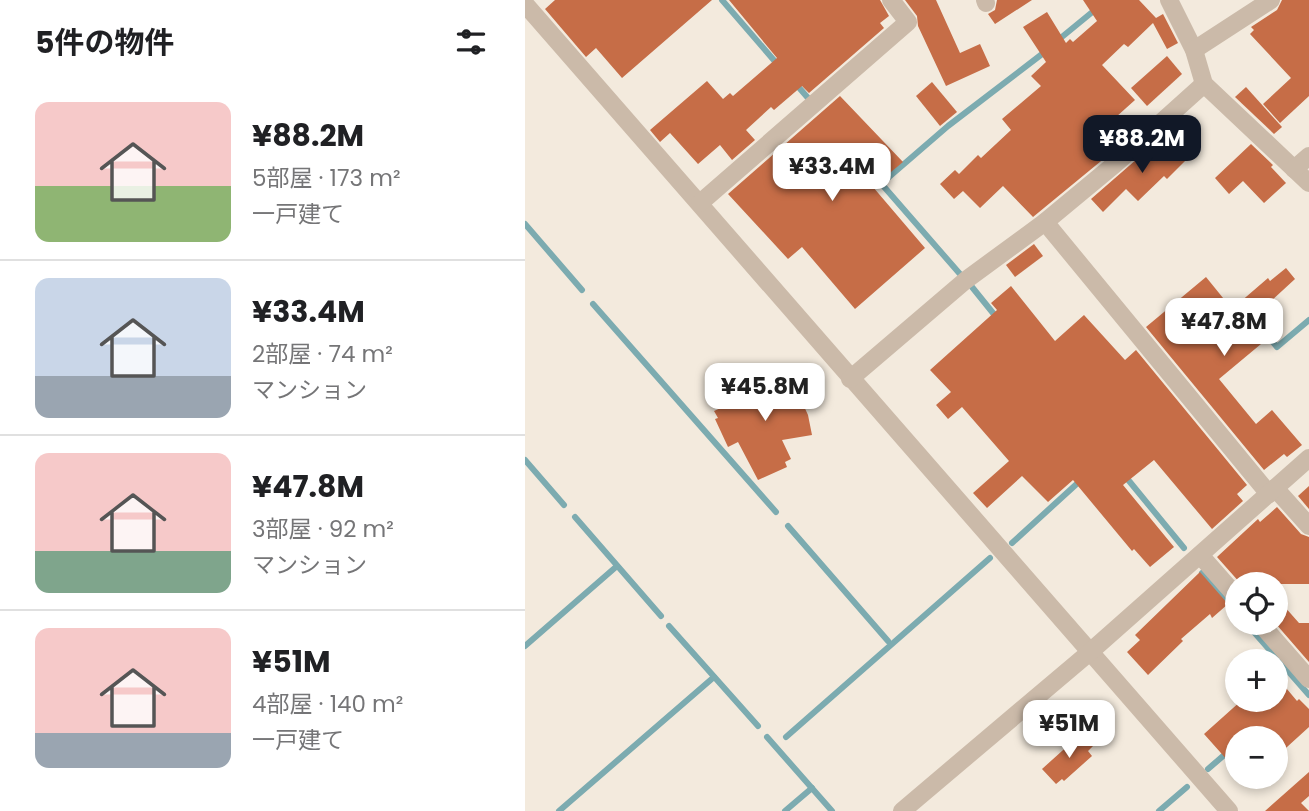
<!DOCTYPE html>
<html lang="ja">
<head>
<meta charset="utf-8">
<style>
  :root { --surface:#fff; --page:#f2f2f2; --text:#202124; --muted:#757577; --line:#e0e0e0; --accent:#111827 }
  body { margin:0; font-family:Poppins,"Noto Sans JP",sans-serif; background:var(--page); color:var(--text); height:100vh; display:flex; flex-direction:column; font-size:26px; white-space:nowrap }
  * { box-sizing:border-box; margin:0 }
  p { font-size:23px; color:var(--muted) }
  .icon { flex:none; width:38px; height:38px; fill:none; stroke:currentColor; stroke-width:2; stroke-linecap:round; stroke-linejoin:round }
  .map { position:relative; flex:1; overflow:hidden }
  .side { display:flex; flex-direction:column; background:var(--surface); width:525px }
  .side>* { flex:none }
  .controls { position:absolute; left:700px; top:572px; display:grid; gap:14px }
  .controls a { display:grid; place-items:center; width:63px; height:63px; border-radius:50%; background:var(--surface); box-shadow:0 4px 10px #0003; font-size:35px }
  .price { position:absolute; translate:-50% -60px; padding:0 16px; border-radius:14px; background:#fff; color:#222; font-size:23px; line-height:46px; filter:drop-shadow(0 2px 4px #0008) }
  .price::after { content:''; position:absolute; left:50%; top:42px; width:21px; height:16px; margin-left:-10px; background:inherit; clip-path:polygon(0 0,100% 0,50% 100%) }
  .price.on { background:var(--accent); color:#fff }
  ul { padding:0; list-style:none }
  li { display:flex; align-items:center; gap:21px; height:175px; padding:0 35px }
  li+li { border-top:2px solid var(--line) }
  li span { display:grid; place-items:center; flex:none; width:196px; height:140px; border-radius:14px; color:#555 }
  li>.icon { margin-inline-start:auto }
  span .icon { width:84px; height:84px; fill:#fffc; stroke-width:1 }
  li b { font-size:30px }
  h2 { display:flex; justify-content:space-between; align-items:center; height:84px; padding:0 35px; font-size:30px }
  main { display:flex; flex:1; min-height:0 }
  .map>svg:first-child { display:block }
</style>
</head>
<body>
<main>
<section class="side">
<h2>5件の物件<svg class="icon" aria-label="filters" viewBox="0 0 24 24"><path d="M4 7h16M4 17h16"/><circle cx="9" cy="7" r="2"/><circle cx="15" cy="17" r="2"/></svg></h2>
<ul>
<li><span style="background:linear-gradient(#f6c9c9 60%,#8fb573 0)"><svg class="icon" aria-label="home" viewBox="0 0 24 24"><path d="M3 11l9-7 9 7M6 9v11h12V9"/></svg></span><div><b>¥88.2M</b><p>5部屋 · 173 m²</p><p>一戸建て</p></div></li>
<li><span style="background:linear-gradient(#c9d6e8 70%,#9aa5b1 0)"><svg class="icon" aria-label="home" viewBox="0 0 24 24"><path d="M3 11l9-7 9 7M6 9v11h12V9"/></svg></span><div><b>¥33.4M</b><p>2部屋 · 74 m²</p><p>マンション</p></div></li>
<li><span style="background:linear-gradient(#f6c9c9 70%,#7fa58c 0)"><svg class="icon" aria-label="home" viewBox="0 0 24 24"><path d="M3 11l9-7 9 7M6 9v11h12V9"/></svg></span><div><b>¥47.8M</b><p>3部屋 · 92 m²</p><p>マンション</p></div></li>
<li><span style="background:linear-gradient(#f6c9c9 75%,#9aa5b1 0)"><svg class="icon" aria-label="home" viewBox="0 0 24 24"><path d="M3 11l9-7 9 7M6 9v11h12V9"/></svg></span><div><b>¥51M</b><p>4部屋 · 140 m²</p><p>一戸建て</p></div></li>
</ul>
</section>
<div class="map">
<svg width="784" height="811" viewBox="0 0 784 811">
  <rect width="100%" height="100%" fill="#f3eadd"/>
  <g fill="none" stroke-linecap="round" stroke-linejoin="round">
    <!-- stream -->
    <g stroke="#7cabb0" stroke-width="6">
      <polyline points="197,0 253,65"/>
      <polyline points="532,41 582,0"/>
      <polyline points="270,83 283,98"/>
      <polyline points="354,181 435,274"/>
      <polyline points="357,183 423,126 521,51"/>
      <polyline points="0,224 57,290"/>
      <polyline points="447,287 472,318"/>
      <polyline points="68,304 251,512"/>
      <polyline points="703,312 714,302 752,347 784,320"/>
      <polyline points="0,460 39,505"/>
      <polyline points="600,476 659,548"/>
      <polyline points="50,517 136,616"/>
      <polyline points="263,526 363,641"/>
      <polyline points="487,543 556,480"/>
      <polyline points="677,573 712,613"/>
      <polyline points="721,623 784,695"/>
      <polyline points="144,626 233,726"/>
      <polyline points="0,646 92,566"/>
      <polyline points="242,737 307,811"/>
      <polyline points="261,737 465,558"/>
      <polyline points="683,769 712,744"/>
      <polyline points="34,811 189,677"/>
      <polyline points="260,811 287,788"/>
      <polyline points="634,811 662,787"/>
    </g>
  </g>
  <!-- building -->
  <g fill="#c66d47">
    <polygon points="30,0 187,0 97,78 71,48 61,57 20,9"/>
    <polygon points="204,0 355,0 364,16 355,23 359,28 284,93 277,86 249,110 246,107 221,130 230,140 207,160 195,145 173,164 145,133 135,142 125,130 182,81 198,99 205,93 208,96 252,58"/>
    <polygon points="380,0 411,0 435,53 455,44 465,66 421,86 393,26 392,16"/>
    <polygon points="472,0 507,0 470,24 463,14 470,10"/>
    <polygon points="558,0 614,0 631,18 638,14 653,43 642,49 628,23 603,47 599,44 577,65 610,100 581,126 586,130 575,141 587,152 508,217 478,186 455,208 438,191 429,199 415,184 430,170 434,174 453,155 456,158 486,130 477,119 516,86 506,76 521,62 498,27 522,12 541,43 545,39 548,42 572,21"/>
    <polygon points="757,0 784,0 784,96 755,123 738,104 766,78 725,34 729,30 726,27 752,10"/>
    <polygon points="642,56 657,74 622,106 606,88"/>
    <polygon points="407,82 432,112 415,126 391,96"/>
    <polygon points="721,87 757,127 749,134 710,97"/>
    <polygon points="315,96 378,162 348,187 400,248 330,309 277,247 263,259 203,194"/>
    <polygon points="644,139 663,158 642,179 639,176 613,201 601,189 578,212 566,199 620,152 625,157"/>
    <polygon points="726,144 748,165 746,167 761,183 739,203 718,181 704,194 690,178"/>
    <polygon points="509,244 518,256 490,277 481,265"/>
    <polygon points="761,268 770,279 720,325 736,344 694,379 731,424 747,410 777,445 762,457 759,454 739,470 621,327 681,277 707,309 743,278 745,281"/>
    <polygon points="486,286 530,341 559,315 600,360 611,350 722,485 712,494 718,501 687,529 629,460 598,485 649,547 625,567 609,549 607,551 548,480 523,502 497,476 462,508 448,493 484,461 437,407 423,419 411,405 426,392 405,370 472,310 466,303"/>
    <polygon points="266,370 274,387 271,389 283,415 287,435 257,440 266,459 260,462 262,467 233,480 213,442 203,447 190,419 193,418 189,411 209,402 207,397"/>
    <polygon points="784,486 784,509 773,496"/>
    <polygon points="752,507 776,534 784,537 784,584 716,584 692,557 733,519 735,522"/>
    <polygon points="675,572 703,604 687,618 685,614 656,639 658,641 623,675 602,652 615,640 610,635"/>
    <polygon points="751,597 774,623 784,623 784,662 751,624"/>
    <polygon points="751,676 772,701 774,699 784,709 784,727 751,757 751,738 712,738 712,771 679,734 717,700 751,700"/>
    <polygon points="557,733 568,746 563,751 567,756 539,781 537,779 531,784 517,769"/>
    <polygon points="784,772 784,796 776,803 784,811 740,811"/>
  </g>
  <g fill="none" stroke-linecap="round" stroke-linejoin="round">
    <!-- minor -->
    <g stroke="#cbbaa9" stroke-width="18">
      <polyline points="460,0 461,3"/>
      <polyline points="644,0 669,50 679,84 784,183"/>
      <polyline points="0,4 704,811"/>
      <polyline points="669,50 746,0"/>
      <polyline points="769,169 784,156"/>
      <polyline points="175,203 383,22 366,0"/>
      <polyline points="520,222 744,494"/>
      <polyline points="325,379 441,280 520,222 590,164 679,84"/>
      <polyline points="750,488 784,526"/>
      <polyline points="675,555 712,597"/>
      <polyline points="735,623 784,679"/>
      <polyline points="377,811 565,652 784,458"/>
    </g>
  </g>
</svg>
<div class="controls">
<a><svg class="icon" aria-label="locate" viewBox="0 0 24 24"><circle cx="12" cy="12" r="6"/><path d="M12 2v4M12 18v4M2 12h4M18 12h4"/></svg></a>
<a>+</a>
<a>−</a>
</div>
<b class="price on" style="left:617px;top:175px">¥88.2M</b>
<b class="price" style="left:307px;top:203px">¥33.4M</b>
<b class="price" style="left:699px;top:358px">¥47.8M</b>
<b class="price" style="left:240px;top:423px">¥45.8M</b>
<b class="price" style="left:544px;top:760px">¥51M</b>
</div>
</main>
</body>
</html>
